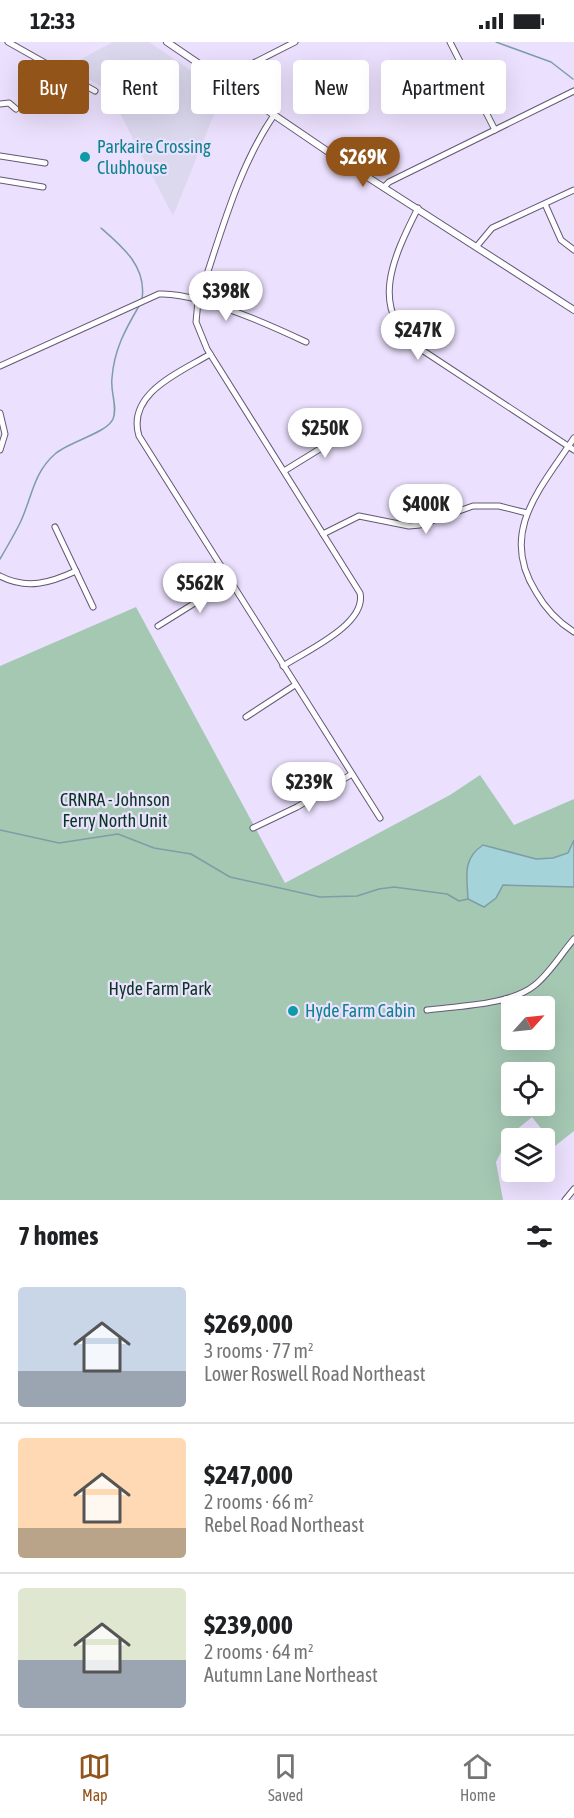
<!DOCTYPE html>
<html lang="en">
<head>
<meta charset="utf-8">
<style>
  :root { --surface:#fff; --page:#f2f2f2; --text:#202124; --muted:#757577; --line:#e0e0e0; --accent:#93541a }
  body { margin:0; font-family:"Asap Condensed",sans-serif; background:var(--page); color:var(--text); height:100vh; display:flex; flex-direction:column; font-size:22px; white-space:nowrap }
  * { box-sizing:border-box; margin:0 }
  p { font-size:20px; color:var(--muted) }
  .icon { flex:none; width:33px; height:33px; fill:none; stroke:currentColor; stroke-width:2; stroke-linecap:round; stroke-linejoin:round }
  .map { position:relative; height:1158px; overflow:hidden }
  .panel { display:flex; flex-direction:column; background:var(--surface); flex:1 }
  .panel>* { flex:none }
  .guide { position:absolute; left:18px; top:18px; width:538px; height:54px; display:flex; gap:12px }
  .needle { width:39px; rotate:63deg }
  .buttons { position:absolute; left:501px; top:954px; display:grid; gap:12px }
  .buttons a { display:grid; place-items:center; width:54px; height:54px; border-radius:6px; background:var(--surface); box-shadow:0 6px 24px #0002; font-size:30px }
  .price { position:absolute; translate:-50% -51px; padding:0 14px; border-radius:21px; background:#fff; color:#222; font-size:20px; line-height:39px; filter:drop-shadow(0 2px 3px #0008) }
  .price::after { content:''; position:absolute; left:50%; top:36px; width:18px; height:14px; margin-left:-9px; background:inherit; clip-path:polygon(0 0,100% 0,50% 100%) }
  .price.on { background:var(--accent); color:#fff }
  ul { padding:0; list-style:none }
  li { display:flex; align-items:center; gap:18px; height:150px; padding:0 18px }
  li+li { border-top:2px solid var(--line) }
  li span { display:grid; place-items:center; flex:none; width:168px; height:120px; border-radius:6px; color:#555 }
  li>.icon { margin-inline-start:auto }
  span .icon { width:72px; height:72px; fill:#fffc; stroke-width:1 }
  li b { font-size:26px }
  h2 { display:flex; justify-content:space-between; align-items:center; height:72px; padding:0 18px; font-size:26px }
  .pill { padding:0 21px; border-radius:6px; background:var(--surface); box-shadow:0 6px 24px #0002; font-size:21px; line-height:54px }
  .pill.on { background:var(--accent); color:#fff }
  .status { display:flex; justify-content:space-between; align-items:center; height:42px; padding:0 30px; background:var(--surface); direction:ltr }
  .status svg { height:16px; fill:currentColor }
  .menu { display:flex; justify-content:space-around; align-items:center; height:84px; border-top:2px solid var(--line); background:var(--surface); font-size:16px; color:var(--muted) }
  .menu a { display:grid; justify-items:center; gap:3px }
  .menu .on { color:var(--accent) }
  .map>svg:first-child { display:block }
</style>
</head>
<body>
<div class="status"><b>12:33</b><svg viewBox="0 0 49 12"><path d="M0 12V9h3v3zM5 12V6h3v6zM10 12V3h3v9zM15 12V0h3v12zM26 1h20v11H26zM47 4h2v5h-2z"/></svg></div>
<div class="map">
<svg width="574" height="1158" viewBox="0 0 574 1158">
  <rect width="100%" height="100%" fill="#ebe0fd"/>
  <!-- commercial -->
  <polygon fill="#dcd9ef" points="113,0 149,0 223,50 173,174 108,48 66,25"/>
  <!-- green -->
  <g fill="#a5c8b3" fill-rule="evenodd">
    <polygon points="35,18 57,31 74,51 50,70 18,32"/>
    <path d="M136,565L285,841L450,753L480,733L514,783L574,757V1089L555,1104L532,1075L509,1094L496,1120L503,1158H0V624ZM512,964H544V998H512ZM512,1030H544V1064H512Z"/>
  </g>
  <!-- water -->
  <path fill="#a5d3da" stroke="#7e9da6" stroke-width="1.5" d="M574,798V845L503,843L496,856L484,865L468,857C467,834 462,817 483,803L536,817L553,816L568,811Z"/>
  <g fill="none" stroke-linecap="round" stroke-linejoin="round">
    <!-- stream -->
    <g stroke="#7e9da6" stroke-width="1.5">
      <polyline points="496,0 551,20 573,37"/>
      <path d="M101,186C123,205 147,225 142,257"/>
      <path d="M0,517C7,505 14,493 20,481C32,456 33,431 55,412C68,400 107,391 113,377C118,364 110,350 112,336C114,308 125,288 139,264"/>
      <polyline points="0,788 59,801 118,792 154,806 191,812 230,835 320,855 357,854 379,847 394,845 447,852 459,859 468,857"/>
    </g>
    <defs>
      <g id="minor">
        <polyline points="8,0 95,49"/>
        <polyline points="450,0 495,88"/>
        <polyline points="224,39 228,34 295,0"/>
        <polyline points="0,62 9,61 16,67"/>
        <path d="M274,73C236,129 220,196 198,259L196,280L207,307L360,551C367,582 306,609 283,624"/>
        <polyline points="0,114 45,121"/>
        <polyline points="0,138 43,145"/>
        <polyline points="384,145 389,140 574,49"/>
        <polyline points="545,162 561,198 574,208"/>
        <path d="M418,166C394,214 367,267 419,306L574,408"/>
        <polyline points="477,204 492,186 574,148"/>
        <path d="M210,312C181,330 126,351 139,394L380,776"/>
        <path d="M0,324L159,252C197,250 270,283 306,300"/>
        <polyline points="0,371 5,392 0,408"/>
        <path d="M574,396C541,446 498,490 536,550C545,566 558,580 574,590"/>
        <polyline points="284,429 336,397 346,383"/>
        <polyline points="55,485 93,565"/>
        <polyline points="323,492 359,474 409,484 420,483 473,464 499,464 527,471"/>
        <path d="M0,534C27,548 50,541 76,529"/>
        <polyline points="158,584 230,539"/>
        <polyline points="246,675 295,643"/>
        <polyline points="253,786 297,765 352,732"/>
        <path d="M427,968C458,964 511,963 535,943C550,931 561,912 574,897"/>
        <polyline points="565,1158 574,1147"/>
      </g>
      <polyline id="tertiary" points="167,0 327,109 574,268"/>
    </defs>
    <!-- minor casing -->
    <use href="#minor" stroke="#645876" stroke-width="7"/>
    <!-- tertiary casing -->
    <use href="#tertiary" stroke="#645876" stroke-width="8"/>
    <!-- minor -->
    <use href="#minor" stroke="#fff" stroke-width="5"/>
    <!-- tertiary -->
    <use href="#tertiary" stroke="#fff" stroke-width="6"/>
  </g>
  <!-- markers -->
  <g fill="#0f9aa8" stroke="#ebe0fd" stroke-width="2">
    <circle cx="85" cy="115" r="6"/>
    <circle cx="293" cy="969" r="6"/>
  </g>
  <g text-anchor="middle" stroke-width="4.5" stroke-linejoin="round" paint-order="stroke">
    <!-- culture labels -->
    <g font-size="18" fill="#0d838f" stroke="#ebe0fd" text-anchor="start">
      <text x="97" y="111">Parkaire Crossing<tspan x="97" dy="21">Clubhouse</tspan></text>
      <text x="305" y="975">Hyde Farm Cabin</text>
    </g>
    <!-- park labels -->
    <g font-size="18" fill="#063721" stroke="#ebe0fd">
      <text x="115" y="764">CRNRA - Johnson<tspan x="115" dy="21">Ferry North Unit</tspan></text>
      <text x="160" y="953">Hyde Farm Park</text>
    </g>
  </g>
</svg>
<div class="buttons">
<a><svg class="needle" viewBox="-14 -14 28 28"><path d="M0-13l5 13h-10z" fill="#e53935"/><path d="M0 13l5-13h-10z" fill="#757577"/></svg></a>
<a><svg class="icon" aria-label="locate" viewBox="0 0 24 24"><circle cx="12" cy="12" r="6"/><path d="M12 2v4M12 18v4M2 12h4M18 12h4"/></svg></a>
<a><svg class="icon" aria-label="layers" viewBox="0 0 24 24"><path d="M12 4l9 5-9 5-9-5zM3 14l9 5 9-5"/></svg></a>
</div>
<b class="price on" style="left:363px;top:146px">$269K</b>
<b class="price" style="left:226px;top:280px">$398K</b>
<b class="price" style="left:418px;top:319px">$247K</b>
<b class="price" style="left:325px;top:417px">$250K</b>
<b class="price" style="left:426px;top:493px">$400K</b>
<b class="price" style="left:200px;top:572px">$562K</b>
<b class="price" style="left:309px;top:771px">$239K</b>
<div class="guide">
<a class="pill on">Buy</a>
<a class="pill">Rent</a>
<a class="pill">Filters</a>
<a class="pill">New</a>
<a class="pill">Apartment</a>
</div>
</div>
<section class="panel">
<h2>7 homes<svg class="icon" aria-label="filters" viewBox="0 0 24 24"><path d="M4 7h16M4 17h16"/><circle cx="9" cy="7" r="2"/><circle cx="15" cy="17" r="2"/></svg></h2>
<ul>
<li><span style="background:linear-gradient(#c9d6e8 70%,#9aa5b1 0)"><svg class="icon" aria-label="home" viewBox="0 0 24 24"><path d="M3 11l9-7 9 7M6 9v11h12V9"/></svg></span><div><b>$269,000</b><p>3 rooms · 77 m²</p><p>Lower Roswell Road Northeast</p></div></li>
<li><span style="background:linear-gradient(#ffd9b3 75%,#b9a48a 0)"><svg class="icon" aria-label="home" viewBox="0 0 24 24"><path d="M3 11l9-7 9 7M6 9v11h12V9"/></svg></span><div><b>$247,000</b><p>2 rooms · 66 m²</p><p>Rebel Road Northeast</p></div></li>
<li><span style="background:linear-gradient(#dfe7d0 60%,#9aa5b1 0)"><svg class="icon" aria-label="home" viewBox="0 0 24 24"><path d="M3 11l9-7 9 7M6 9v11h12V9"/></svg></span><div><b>$239,000</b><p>2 rooms · 64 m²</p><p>Autumn Lane Northeast</p></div></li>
</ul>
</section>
<nav class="menu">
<a class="on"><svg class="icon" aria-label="map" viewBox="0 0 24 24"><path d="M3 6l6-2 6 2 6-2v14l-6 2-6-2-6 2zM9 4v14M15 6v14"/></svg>Map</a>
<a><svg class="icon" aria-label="saved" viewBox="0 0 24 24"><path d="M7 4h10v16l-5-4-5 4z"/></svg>Saved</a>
<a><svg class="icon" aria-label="home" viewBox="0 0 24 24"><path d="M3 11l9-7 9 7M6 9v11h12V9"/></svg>Home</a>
</nav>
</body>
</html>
